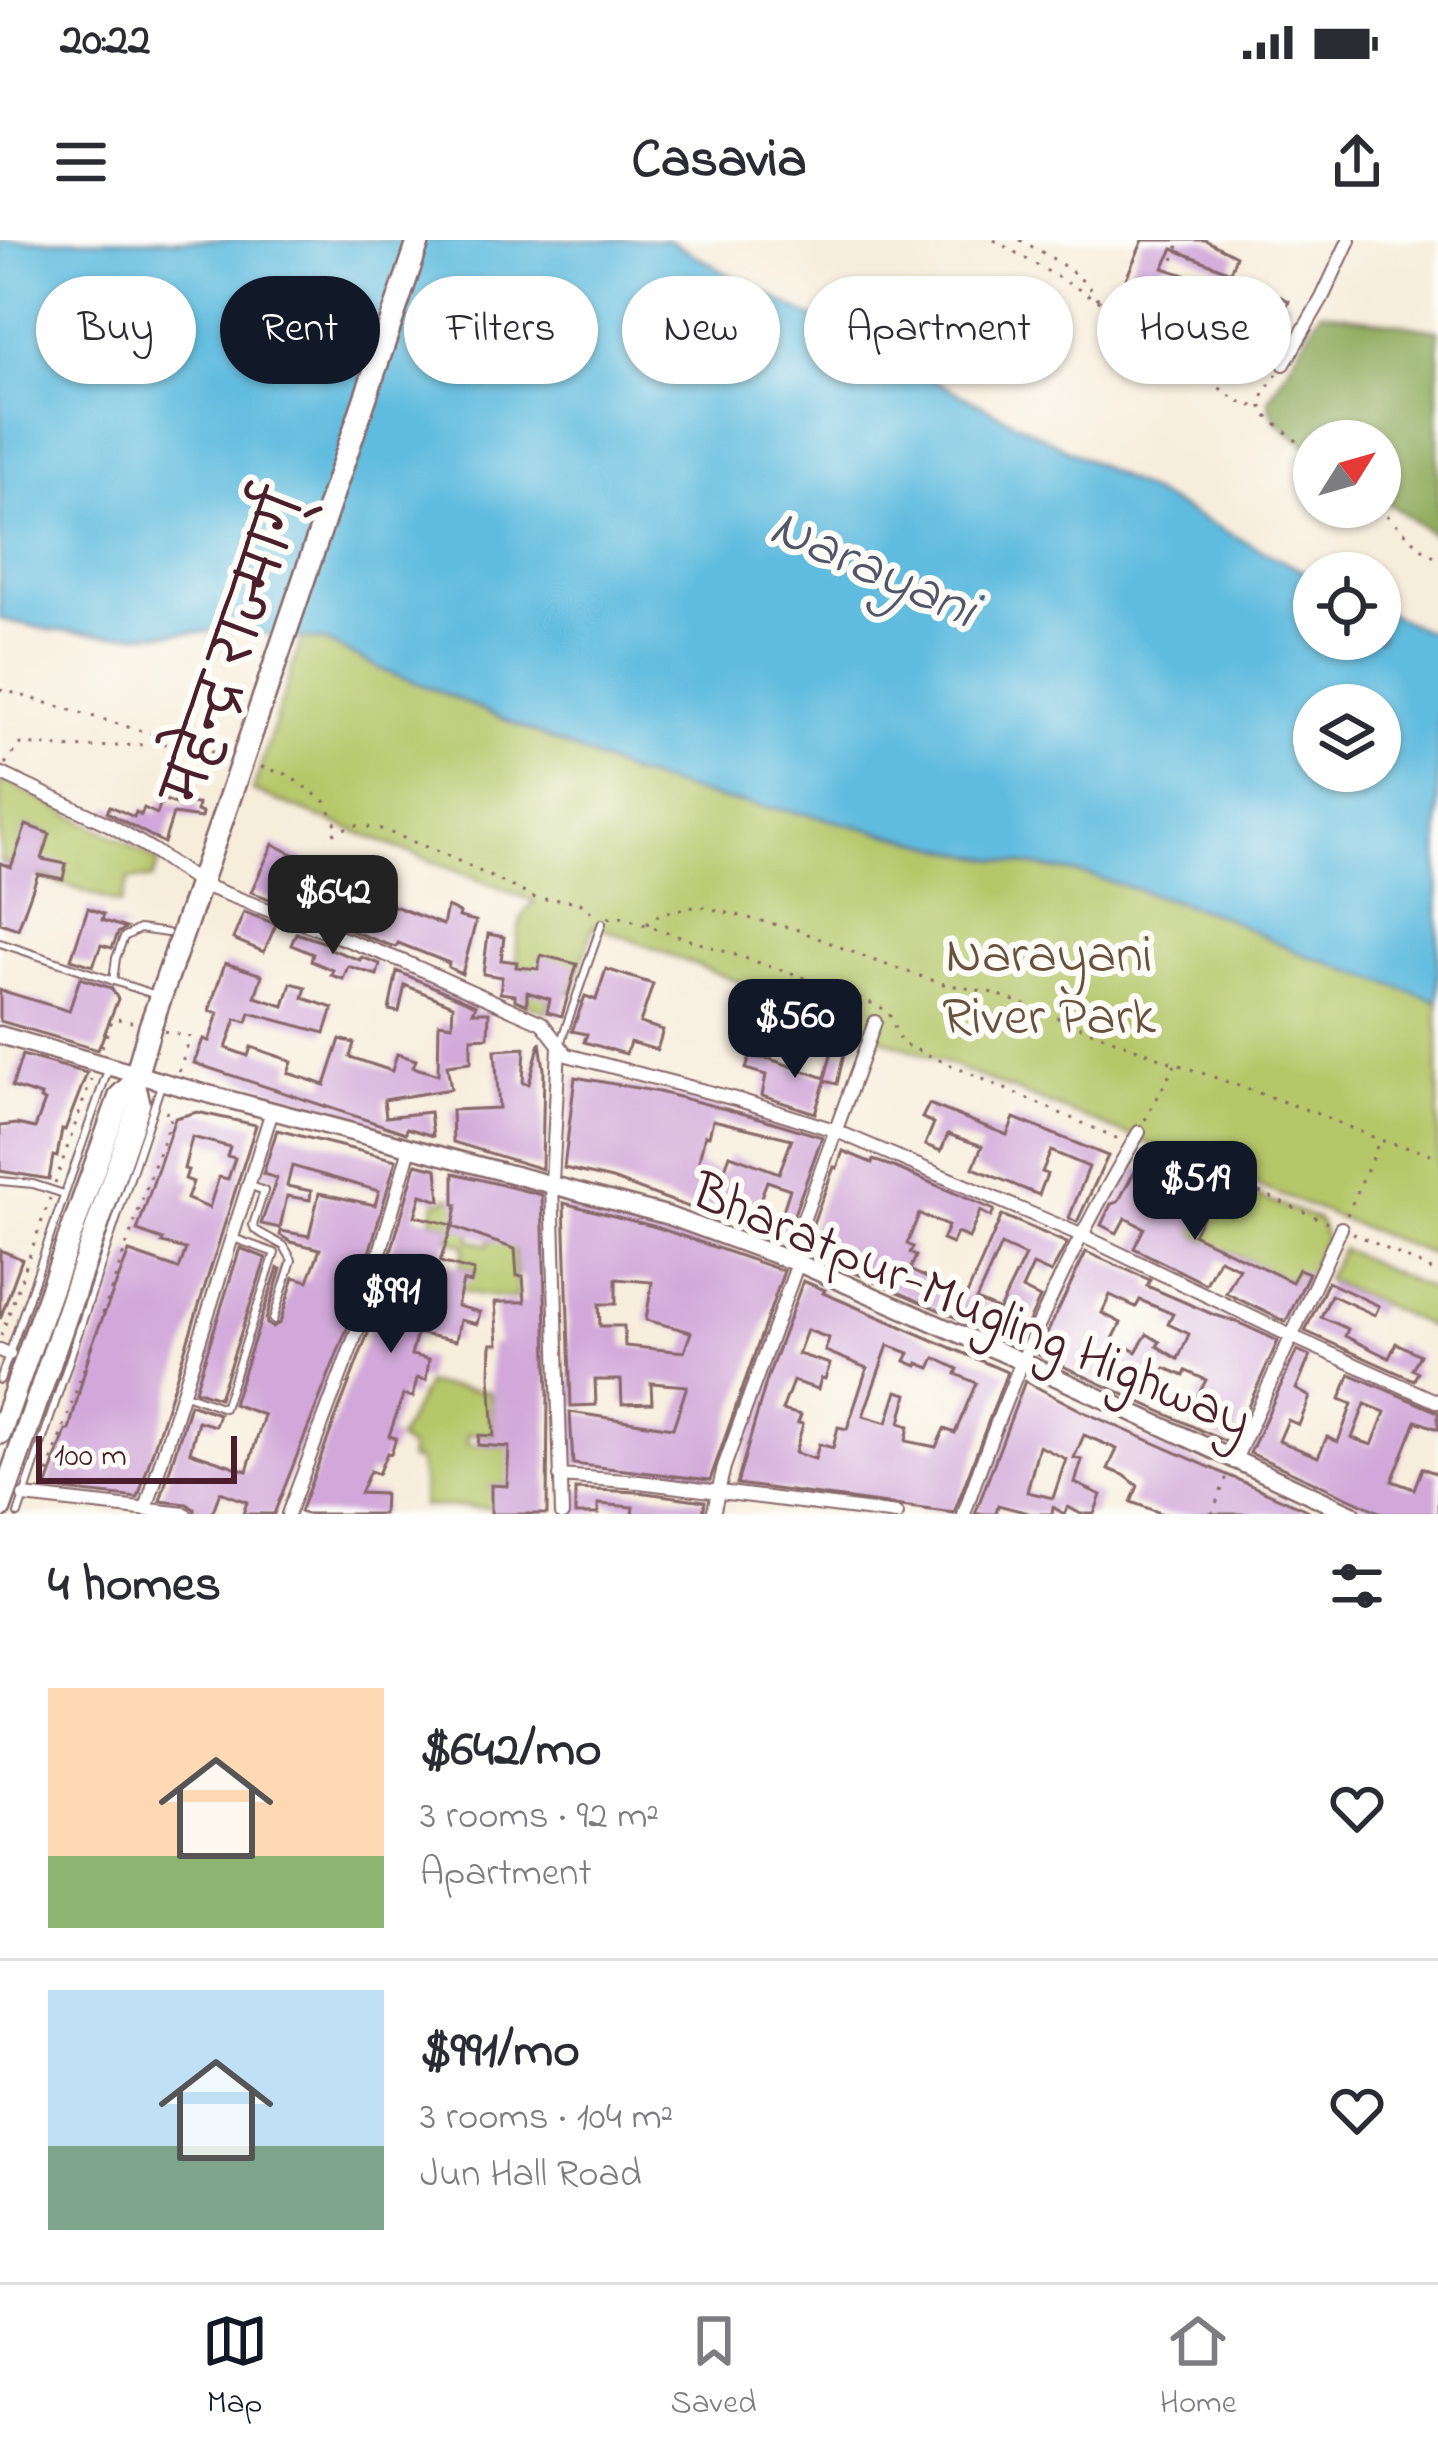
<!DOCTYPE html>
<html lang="en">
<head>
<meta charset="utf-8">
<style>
  :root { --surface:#fff; --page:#f2f2f3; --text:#2b2b33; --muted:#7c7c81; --line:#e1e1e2; --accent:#111827 }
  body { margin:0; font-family:"Indie Flower","Playpen Sans Deva",sans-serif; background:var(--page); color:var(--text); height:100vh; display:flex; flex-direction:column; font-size:45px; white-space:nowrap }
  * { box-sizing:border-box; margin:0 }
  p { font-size:39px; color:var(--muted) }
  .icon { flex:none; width:66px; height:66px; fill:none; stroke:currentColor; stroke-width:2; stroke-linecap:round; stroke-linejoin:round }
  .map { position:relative; height:1274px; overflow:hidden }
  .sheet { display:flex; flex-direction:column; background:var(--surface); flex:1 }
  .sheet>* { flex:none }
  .top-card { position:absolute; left:36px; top:36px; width:1368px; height:108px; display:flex; gap:24px }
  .needle { width:78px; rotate:53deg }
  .tools { position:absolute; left:1293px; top:180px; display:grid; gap:24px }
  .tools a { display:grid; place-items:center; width:108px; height:108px; border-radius:50%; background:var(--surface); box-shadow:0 3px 9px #0004; font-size:60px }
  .scale { position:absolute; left:36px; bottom:30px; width:201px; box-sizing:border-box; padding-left:12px; border:6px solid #4a1f2b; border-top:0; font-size:33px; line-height:42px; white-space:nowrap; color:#4a1f2b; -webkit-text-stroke:9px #fdfcf7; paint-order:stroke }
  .price { position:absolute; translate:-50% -102px; padding:0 27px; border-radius:24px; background:var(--accent); color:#fff; font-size:39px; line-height:78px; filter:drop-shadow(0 3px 6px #0008) }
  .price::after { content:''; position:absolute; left:50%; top:72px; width:36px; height:27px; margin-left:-18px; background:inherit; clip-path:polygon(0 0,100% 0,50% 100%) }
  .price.current { background:#222; color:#fff }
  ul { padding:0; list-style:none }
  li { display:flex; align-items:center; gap:36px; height:300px; padding:0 48px }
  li+li { border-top:3px solid var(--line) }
  li span { display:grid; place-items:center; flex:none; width:336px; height:240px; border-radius:0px; color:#555 }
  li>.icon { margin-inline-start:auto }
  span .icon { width:144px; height:144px; fill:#fffc; stroke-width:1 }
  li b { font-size:51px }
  h2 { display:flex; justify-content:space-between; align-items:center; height:144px; padding:0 48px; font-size:51px }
  .pill { padding:0 42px; border-radius:54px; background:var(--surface); box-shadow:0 3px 9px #0004; font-size:42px; line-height:108px }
  .pill.current { background:var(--accent); color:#fff }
  .status { display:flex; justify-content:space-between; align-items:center; height:84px; padding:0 60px; background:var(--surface); direction:ltr }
  .status svg { height:33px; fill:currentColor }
  header { display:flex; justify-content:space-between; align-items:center; height:156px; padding:0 48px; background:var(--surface); font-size:54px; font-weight:700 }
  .menu { display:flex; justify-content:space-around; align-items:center; height:168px; border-top:3px solid var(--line); background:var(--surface); font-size:33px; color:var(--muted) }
  .menu a { display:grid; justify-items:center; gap:6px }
  .menu .current { color:var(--accent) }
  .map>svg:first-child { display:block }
</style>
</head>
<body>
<div class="status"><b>20:22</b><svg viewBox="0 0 49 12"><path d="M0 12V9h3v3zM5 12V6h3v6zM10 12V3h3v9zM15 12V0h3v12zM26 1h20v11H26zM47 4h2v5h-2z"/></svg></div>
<header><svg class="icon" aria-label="menu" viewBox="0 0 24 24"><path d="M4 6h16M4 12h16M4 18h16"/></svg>Casavia<svg class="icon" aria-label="share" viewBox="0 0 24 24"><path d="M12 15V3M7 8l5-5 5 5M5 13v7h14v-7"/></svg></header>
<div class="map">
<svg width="1438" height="1274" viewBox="0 0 1438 1274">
  <rect width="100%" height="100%" fill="#fdfcf7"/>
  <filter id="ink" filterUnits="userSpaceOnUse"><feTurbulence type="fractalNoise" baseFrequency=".00833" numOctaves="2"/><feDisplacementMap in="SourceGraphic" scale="24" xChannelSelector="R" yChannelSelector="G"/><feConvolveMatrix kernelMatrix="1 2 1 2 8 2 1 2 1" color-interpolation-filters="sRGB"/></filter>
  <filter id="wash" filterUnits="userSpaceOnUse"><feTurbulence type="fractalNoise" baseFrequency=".004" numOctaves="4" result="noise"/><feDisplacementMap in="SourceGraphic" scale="48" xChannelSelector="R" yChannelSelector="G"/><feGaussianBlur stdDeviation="2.7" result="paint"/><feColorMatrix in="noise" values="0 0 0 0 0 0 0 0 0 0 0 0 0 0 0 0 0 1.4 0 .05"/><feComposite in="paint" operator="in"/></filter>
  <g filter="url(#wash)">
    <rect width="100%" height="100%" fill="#f7eddb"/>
    <!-- green -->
    <g fill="#b6c76a" stroke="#80734a" stroke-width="3">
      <path d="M302,398L325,401L387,432L436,450L631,534L724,560L812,575L976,616L1088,635L1217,674L1300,713L1432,758L1438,761V1017L594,685L572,753L539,744L550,759L547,772L527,765L528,728L516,727C518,702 514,677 535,662L253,551Z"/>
      <polygon points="0,539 127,603 159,622 152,639 129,639 120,664 36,635 50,594 27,586 12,626 0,622"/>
      <polygon points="1235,948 1315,978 1321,983 1325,998 1303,1047 1191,993 1213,957"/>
      <path d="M447,957L458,960L471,991L470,1000L488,1005L490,1000L514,1001L517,1058C487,1057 464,1054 436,1040L474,1031L460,1027L465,1005L448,1000L451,985L431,980L436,959L445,962Z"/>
      <polygon points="1342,1009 1438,1053 1438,1090 1325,1039"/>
      <polygon points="426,1144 490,1152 494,1196 468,1194 467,1204 528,1209 507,1246 491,1246 496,1268 422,1266 423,1245 418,1220 410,1220 410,1209 398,1200"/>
    </g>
    <!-- forest -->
    <path fill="#90ac5e" stroke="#6d6644" stroke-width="3" d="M1321,71L1438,90V298L1380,257V201H1314V210C1295,197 1270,185 1269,159Z"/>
    <!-- water -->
    <path fill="#61bcdf" stroke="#566e85" stroke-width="3" fill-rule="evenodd" d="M0,0H668L732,36L1314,337V399H1380V370L1438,396V761L1300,713L1217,674L1088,635L976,616L812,575L724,560L631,534L436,450L387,432L325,401L239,391L110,395L49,390L0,379ZM1314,465H1380V531H1314Z"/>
    <g id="blocks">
      <!-- building -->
      <g fill="#d1a8d9" fill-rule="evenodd">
        <polygon points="1143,0 1205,0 1236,16 1230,32 1173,9 1163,28 1213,44 1206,67 1216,70 1209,89 1185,81 1183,85 1149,73 1118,57"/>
        <polygon points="1259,46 1289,61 1278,84 1262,74 1247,96 1233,90 1235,64 1252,65"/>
        <polygon points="162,559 184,567 185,563 198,564 197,571 202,573 201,578 173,574 164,603 107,572 110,566 134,577 136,572 141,575 144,568 157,574"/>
        <polygon points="26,585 50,594 42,619 66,624 63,639 38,634 18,689 0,683 0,623 11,627"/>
        <polygon points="273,604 305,620 302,627 317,633 311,650 358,669 359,665 369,669 374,658 443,685 447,667 460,673 459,677 476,681 462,734 448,727 449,723 398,703 396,707 386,704 251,652"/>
        <polygon points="88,668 104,674 102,680 126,688 118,693 112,708 101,705 93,726 71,719"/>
        <polygon points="244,672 276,684 264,712 233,699"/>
        <polygon points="296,693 332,705 330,709 360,720 361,717 380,724 377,735 348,726 343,739 331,735 333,730 311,721 313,714 291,705"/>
        <polygon points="488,694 504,697 501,720 517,722 516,727 538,729 541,715 577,724 562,776 547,772 550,759 527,752 527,765 515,760 515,755 500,753 502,737 483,734"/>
        <polygon points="225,723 262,735 255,757 284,766 291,743 306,747 303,758 333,768 325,793 250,773 247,782 236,779 226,808 248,816 251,807 283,818 292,822 288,833 325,845 340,799 354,803 350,817 392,831 397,814 416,820 413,827 438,835 439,783 452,785 453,765 405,745 399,772 389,770 397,731 476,765 473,772 489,772 488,797 471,798 471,822 447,825 451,849 384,860 386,877 430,872 433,896 407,888 406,893 194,823 203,799 209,801 218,773 209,771"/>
        <polygon points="606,729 653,744 640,783 663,790 657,810 630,802 626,814 584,802 587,794 572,791 585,756 596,760"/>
        <polygon points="80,738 111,748 118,759 98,810 0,781 0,750 69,771"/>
        <polygon points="540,802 544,829 542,929 453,902 452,870 499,868 495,810 525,808 523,843 529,844"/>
        <polygon points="832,811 844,814 837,844 825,841 815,873 762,856 766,835 746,829 750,817 770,819 825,838"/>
        <polygon points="22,815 87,833 65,890 62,889 57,917 53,916 49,939 0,931 0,886 17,884 35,888 45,861 40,859 41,856 12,847"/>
        <path d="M575,837L659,852L760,878L822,897L784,1002L612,939L564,928ZM713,880L792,899L779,933L730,915L723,934L698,925L705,895L709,896ZM767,941L790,949L780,980L756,970Z"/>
        <polygon points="929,864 1007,895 1014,878 1108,916 1077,982 1069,978 1089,927 1051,911 1042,932 1047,934 1039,955 973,928 982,906 948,894 941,911 925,905 934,883 922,878"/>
        <path d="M197,872L256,885L138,1258L46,1248L66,1190H69L91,1107L129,1012L179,1029L186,1009L162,1003L163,1000L137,991L175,878ZM192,897L230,907L227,916L235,918L228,939L219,937L209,968L187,959L193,942L185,939L188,930L184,929Z"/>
        <polygon points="277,890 396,920 348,1086 274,1274 243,1274 247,1262 220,1252 212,1274 195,1274 194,1269 187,1264 160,1261 190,1164 219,1174 215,1186 198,1181 190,1212 247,1231 264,1175 233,1164 278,1028 281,1029 266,1079 267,1084 272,1087 280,1083 294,1037 308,1041 320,1009 291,1002 280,995 281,991 309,996 319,953 375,965 379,951 292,926 287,946 311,951 310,960 287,956 280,988 261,984 277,938 263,934"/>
        <path d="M843,911L872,923L873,920L894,927L994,970L991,977L980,971L969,998L957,993L952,1004L942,1000L948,986L919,974L907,1004L913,1007L910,1013L916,1016L910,1030L966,1057L1002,975L1067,1003L1051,1033L1033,1025L1022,1049L1040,1058L1018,1105L803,1010L834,927L837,928ZM1001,1005L1025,1016L999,1070L976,1060Z"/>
        <polygon points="416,924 437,929 440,961 421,955 415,976 452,985 440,1022 474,1031 471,1043 463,1041 457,1066 480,1072 477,1084 460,1080 456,1101 417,1093 411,1115 429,1119 426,1140 417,1138 413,1157 403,1155 389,1196 396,1198 391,1214 387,1213 378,1234 370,1231 360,1253 384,1254 383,1274 305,1274 300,1272 368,1093"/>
        <polygon points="1137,927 1189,955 1191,950 1211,961 1193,994 1292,1042 1299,1029 1309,1033 1286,1082 1226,1053 1239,1028 1219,1019 1206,1044 1134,1008 1144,988 1125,978 1117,993 1101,985 1111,964 1118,962"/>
        <polygon points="454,933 542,955 548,1153 547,1274 491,1274 491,1245 507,1246 509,1207 478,1205 479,1195 494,1196 490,1136 491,1104 498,1104 495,1062 525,1062 523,1036 517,1036 515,1009 453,987 457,965 454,964"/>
        <path d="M564,963L656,987L784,1031L710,1240L573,1224L570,1172L673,1188L687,1146L651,1143L652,1163L622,1164L621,1140H595L596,1165L571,1166ZM616,1039L652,1042L646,1080L691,1092L684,1112L625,1106L624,1086H600L599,1064H616Z"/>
        <polygon points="240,1008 266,1018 219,1158 195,1150"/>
        <polygon points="0,1010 22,1019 0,1079"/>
        <path d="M1086,1012L1150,1040L1147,1046L1212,1074L1237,1082L1278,1101L1231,1204L1037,1114ZM1110,1055L1136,1067L1140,1060L1173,1074L1168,1084L1189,1094L1178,1119L1157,1106L1160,1102L1147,1094L1136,1112L1113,1099L1121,1083L1102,1073ZM1165,1128L1184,1136L1186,1131L1206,1140L1194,1163L1183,1157L1181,1162L1153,1146Z"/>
        <path d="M803,1041L825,1050L823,1053L842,1061L1007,1132L954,1273L737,1244L767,1139ZM807,1090L829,1098L825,1111L867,1128L847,1189L838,1187L833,1208L819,1204L815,1219L795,1213L803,1184L798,1183L801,1175L782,1170L793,1141L818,1149L821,1138L825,1139L830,1124L798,1114ZM888,1105L909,1113L905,1121L917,1126L918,1123L930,1128L935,1118L958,1129L956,1134L976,1143L955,1193L944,1189L936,1207L906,1201L909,1186L900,1183L907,1154L897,1151L887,1183L863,1176Z"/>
        <polygon points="1328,1042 1379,1066 1375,1075 1331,1055 1321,1077 1348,1089 1345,1096 1389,1118 1396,1103 1420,1115 1412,1129 1418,1132 1414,1140 1305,1091"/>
        <path d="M1297,1110L1310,1116L1296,1149L1310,1157L1299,1185L1288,1180L1279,1201L1318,1217L1327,1197L1338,1202L1352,1164L1340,1159L1350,1134L1438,1172V1189L1416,1181L1392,1241L1414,1249L1422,1228L1438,1234V1274H1384L1250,1213ZM1365,1164L1385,1172L1372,1205L1352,1198Z"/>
        <path d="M1025,1141L1084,1172L1316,1274H1163L1131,1262L1138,1246L1124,1235L1108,1229L1117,1209L1084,1195L1074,1218L1082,1220L1075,1243L1101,1255L1094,1274H1081L1068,1267L1064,1274L1053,1267L1052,1274H1032L998,1265L996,1274H975ZM1039,1206L1066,1219L1053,1258L1027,1252Z"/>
        <polygon points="575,1249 638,1252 705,1261 703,1274 632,1274 633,1267 598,1264 598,1274 575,1274"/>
      </g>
    </g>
  </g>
  <g filter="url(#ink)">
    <use href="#blocks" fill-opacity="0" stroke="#876769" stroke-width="3"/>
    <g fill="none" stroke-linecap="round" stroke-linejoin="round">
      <defs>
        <g id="lane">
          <polyline points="0,703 156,755"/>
          <polyline points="113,741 116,718 124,697 139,689 167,693"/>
          <polyline points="560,804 602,683"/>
          <polyline points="0,941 33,944 64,954"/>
          <polyline points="249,945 264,951 253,985 255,990 284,1006 292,1020 273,1080"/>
          <polyline points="0,1140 108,830"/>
          <polyline points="185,1154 224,1168 275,1013 233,998"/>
          <polyline points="18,1274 161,845"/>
        </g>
        <g id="street">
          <polyline points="1284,124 1322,58 1349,0"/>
          <polyline points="0,533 110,585 154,611 200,644 405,722 542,783 567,815 739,860 834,890 1081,995 1291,1096 1438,1162"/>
          <polyline points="559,807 552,943 562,1274"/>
          <polyline points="789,1019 875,782"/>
          <polyline points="0,1110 9,1114"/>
          <polyline points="1234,1222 1341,988"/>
          <polyline points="560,1236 639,1242 897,1274"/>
          <polyline points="24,1256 185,1274"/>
          <polyline points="146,1269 272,871"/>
          <polyline points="288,1274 358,1089 410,908"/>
          <polyline points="713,1274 724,1227 798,1023"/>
          <path d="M964,1274C1008,1142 1068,1012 1139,892"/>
        </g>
        <polyline id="secondary" points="0,795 174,845 666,975 798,1023 1023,1122 1352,1274"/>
        <g id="highway">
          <polyline points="0,1193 120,856 134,843"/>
          <polyline points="0,1268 133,882 139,863 134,843 150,787 222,580"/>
        </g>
      </defs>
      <!-- lane casing -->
      <use href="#lane" stroke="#876769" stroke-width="10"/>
      <!-- street casing -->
      <use href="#street" stroke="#876769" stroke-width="16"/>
      <!-- secondary casing -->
      <use href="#secondary" stroke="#876769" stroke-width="21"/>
      <!-- highway casing -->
      <use href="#highway" stroke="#876769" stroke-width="26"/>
      <!-- path -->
      <g stroke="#876769" stroke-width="3" stroke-dasharray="3 9" stroke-linecap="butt">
        <polyline points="994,0 1140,85 1171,94 1211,96 1270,119"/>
        <path d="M1020,0C1049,16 1080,32 1099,60"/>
        <polyline points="1150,88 1180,0"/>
        <path d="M1172,94C1193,121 1223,163 1259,167"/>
        <path d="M1277,134C1268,147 1257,158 1264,174L1314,215"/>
        <polyline points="1378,267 1426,312 1438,319"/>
        <polyline points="0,449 172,500"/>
        <polyline points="5,524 21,504 74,508 180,503 223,515"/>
        <polyline points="261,527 286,534 326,562 338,589"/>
        <polyline points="333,593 354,585 381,589 446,615 537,659 567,660 580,663 597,677"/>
        <polyline points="608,678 621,677 847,752 888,771 901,803 1121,900"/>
        <polyline points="647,684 661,673 699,666 798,690 875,721 944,744 994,753 1176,824 1310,871 1380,900 1438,916"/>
        <polyline points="164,791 190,797 179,832"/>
        <polyline points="102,807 113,778 132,782"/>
        <polyline points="1145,880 1175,825"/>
        <polyline points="1147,909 1212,931 1327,982"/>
        <polyline points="55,943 91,839"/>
        <polyline points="1347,975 1379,902"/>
        <polyline points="1353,993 1438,1033"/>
        <polyline points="1,1096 50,958"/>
        <polyline points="44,1244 172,874 165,872"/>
        <polyline points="1212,1274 1229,1231"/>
      </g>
      <!-- lane -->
      <use href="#lane" stroke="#fff" stroke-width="6"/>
      <!-- street -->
      <use href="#street" stroke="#fff" stroke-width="12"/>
      <!-- secondary -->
      <use href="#secondary" stroke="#fff" stroke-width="16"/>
      <!-- highway -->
      <use href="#highway" stroke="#fff" stroke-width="21"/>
      <defs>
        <polyline id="highway-bridge" points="222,580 419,0"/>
      </defs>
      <!-- highway-bridge casing -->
      <use href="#highway-bridge" stroke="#876769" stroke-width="26" stroke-linecap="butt"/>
      <!-- highway-bridge -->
      <use href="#highway-bridge" stroke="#fff" stroke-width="21"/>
    </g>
  </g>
  <g text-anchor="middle" stroke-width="12" stroke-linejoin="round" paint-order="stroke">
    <!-- street labels -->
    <g font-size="54" fill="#4a1f2b" stroke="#fdfcf7">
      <text transform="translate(233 407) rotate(-71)" y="19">महेन्द्र राज्मार्ग्</text>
      <text transform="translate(973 1063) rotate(23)" y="19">Bharatpur-Mugling Highway</text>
    </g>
    <!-- park labels -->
    <g font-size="54" fill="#6a513e" stroke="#fdfcf7">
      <text x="1049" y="731">Narayani<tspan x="1049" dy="62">River Park</tspan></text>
    </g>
    <!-- water labels -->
    <g font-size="57" font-style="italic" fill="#52566a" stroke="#fdfcf7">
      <text transform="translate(875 325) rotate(24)" y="20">Narayani</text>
    </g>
  </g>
</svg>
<div class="tools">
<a><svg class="needle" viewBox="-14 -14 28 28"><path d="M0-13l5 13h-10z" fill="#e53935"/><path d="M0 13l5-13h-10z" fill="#7c7c81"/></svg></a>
<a><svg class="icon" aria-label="locate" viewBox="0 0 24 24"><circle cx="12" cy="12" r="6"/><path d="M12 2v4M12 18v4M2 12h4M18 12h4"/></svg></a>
<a><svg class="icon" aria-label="layers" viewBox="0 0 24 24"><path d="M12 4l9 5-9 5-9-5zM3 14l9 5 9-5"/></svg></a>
</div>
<div class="scale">100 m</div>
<b class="price current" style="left:333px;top:717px">$642</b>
<b class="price" style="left:795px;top:841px">$560</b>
<b class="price" style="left:1195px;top:1003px">$519</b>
<b class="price" style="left:391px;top:1116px">$991</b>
<div class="top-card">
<a class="pill">Buy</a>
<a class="pill current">Rent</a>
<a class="pill">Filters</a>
<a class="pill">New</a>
<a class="pill">Apartment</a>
<a class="pill">House</a>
</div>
</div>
<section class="sheet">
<h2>4 homes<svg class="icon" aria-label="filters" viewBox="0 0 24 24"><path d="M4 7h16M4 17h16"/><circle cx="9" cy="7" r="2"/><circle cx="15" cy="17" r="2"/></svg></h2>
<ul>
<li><span style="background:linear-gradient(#ffd9b3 70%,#8fb573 0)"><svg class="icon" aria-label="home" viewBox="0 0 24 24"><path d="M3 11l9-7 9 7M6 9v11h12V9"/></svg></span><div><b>$642/mo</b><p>3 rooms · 92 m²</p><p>Apartment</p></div><svg class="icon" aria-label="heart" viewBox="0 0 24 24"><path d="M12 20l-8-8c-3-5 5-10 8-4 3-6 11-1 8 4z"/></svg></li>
<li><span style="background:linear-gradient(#bfe0f5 65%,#7fa58c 0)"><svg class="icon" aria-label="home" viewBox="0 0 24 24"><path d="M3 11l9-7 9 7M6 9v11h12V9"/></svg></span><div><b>$991/mo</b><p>3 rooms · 104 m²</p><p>Jun Hall Road</p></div><svg class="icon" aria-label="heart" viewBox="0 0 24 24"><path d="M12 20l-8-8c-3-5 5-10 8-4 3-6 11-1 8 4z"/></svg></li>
</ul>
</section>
<nav class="menu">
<a class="current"><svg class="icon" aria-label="map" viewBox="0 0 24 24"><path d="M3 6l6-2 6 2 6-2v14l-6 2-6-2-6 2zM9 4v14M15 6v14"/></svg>Map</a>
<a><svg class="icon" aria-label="saved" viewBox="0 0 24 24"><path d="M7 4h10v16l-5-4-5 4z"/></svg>Saved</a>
<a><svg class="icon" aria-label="home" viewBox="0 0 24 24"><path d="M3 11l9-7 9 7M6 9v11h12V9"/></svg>Home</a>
</nav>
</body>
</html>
